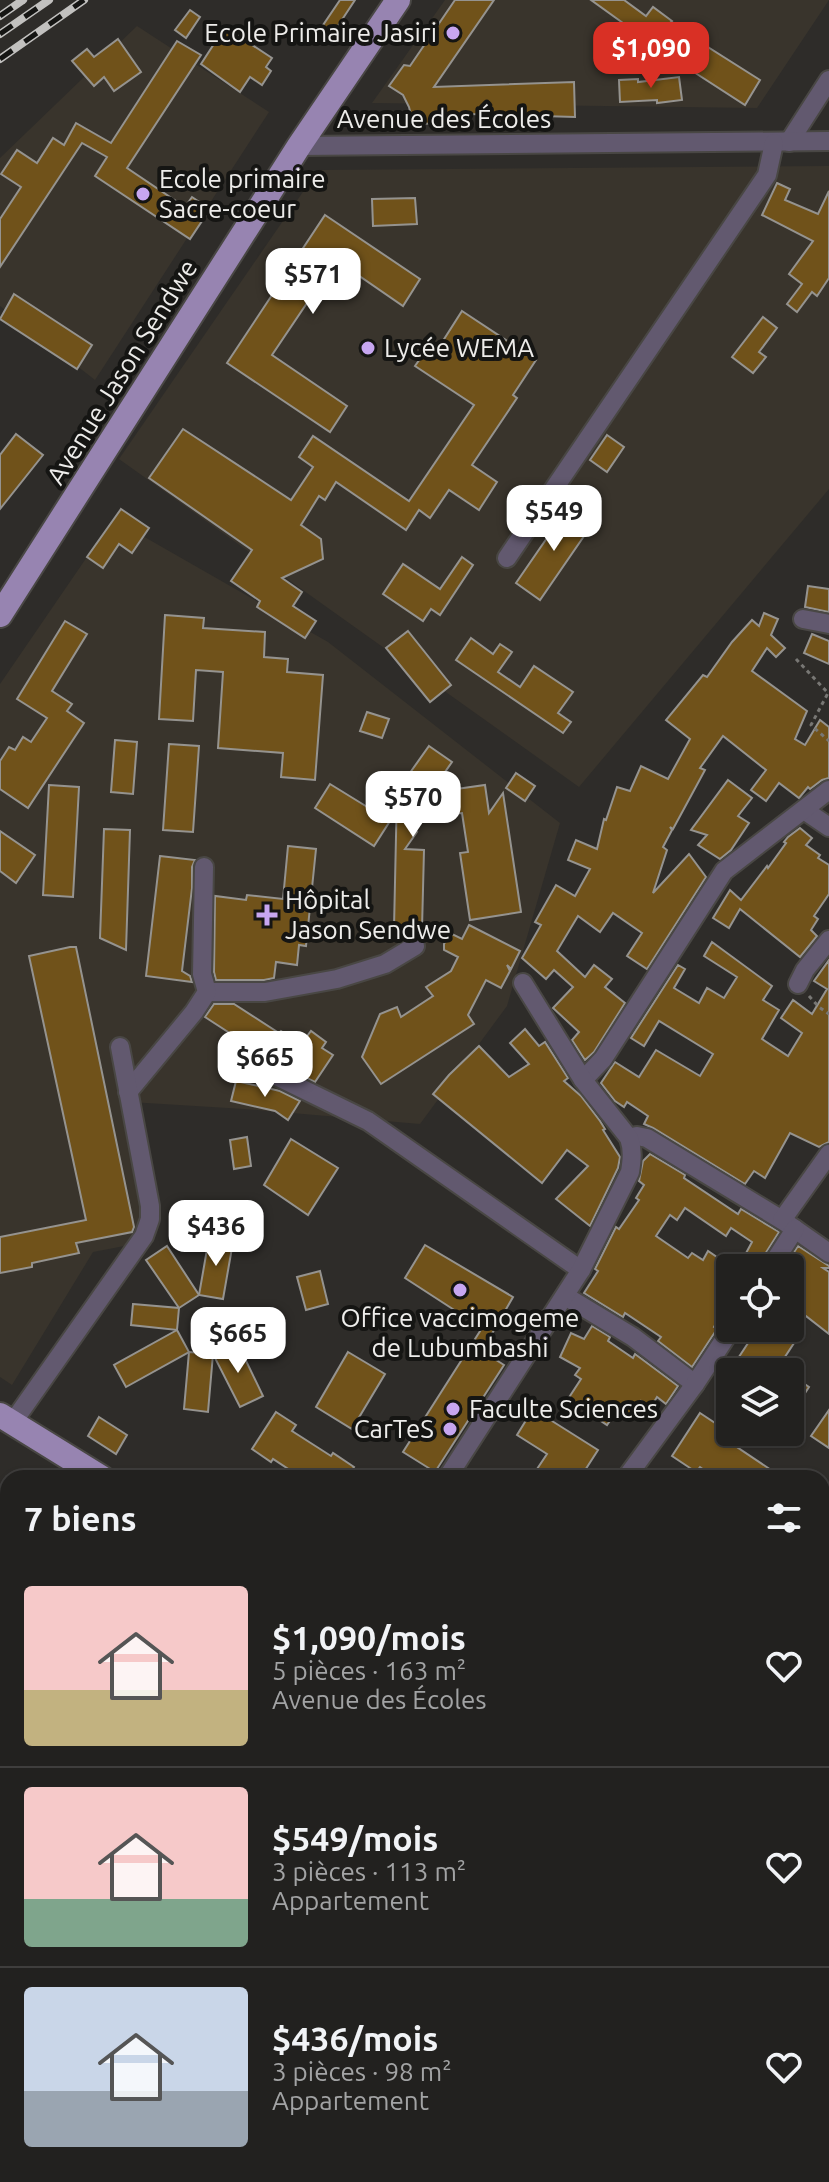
<!DOCTYPE html>
<html lang="fr">
<head>
<meta charset="utf-8">
<style>
  :root { --surface:#22211f; --page:#2a2928; --text:#f1f3f6; --muted:#a2a3a4; --line:#3f3e3d; --accent:#d93025 }
  body { margin:0; font-family:Ubuntu,sans-serif; background:var(--page); color:var(--text); height:100vh; display:flex; flex-direction:column; font-size:30px; white-space:nowrap }
  * { box-sizing:border-box; margin:0 }
  p { font-size:26px; color:var(--muted) }
  .icon { flex:none; width:44px; height:44px; fill:none; stroke:currentColor; stroke-width:2; stroke-linecap:round; stroke-linejoin:round }
  .map { position:relative; flex:1; overflow:hidden }
  .side { position:absolute; left:0px; top:1470px; width:830px; height:712px; display:flex; flex-direction:column; background:var(--surface); border-radius:24px 24px 0 0; box-shadow:0 2px 6px #0004,0 0 0 2px var(--line) }
  .side>* { flex:none }
  .controls { position:absolute; left:716px; top:1254px; display:grid; gap:16px }
  .controls a { display:grid; place-items:center; width:88px; height:88px; border-radius:8px; background:var(--surface); box-shadow:0 2px 6px #0004,0 0 0 2px var(--line); font-size:40px }
  .price { position:absolute; translate:-50% -68px; padding:0 18px; border-radius:16px; background:#fff; color:#222; font-size:26px; line-height:52px; filter:drop-shadow(0 2px 4px #0008) }
  .price::after { content:''; position:absolute; left:50%; top:48px; width:24px; height:18px; margin-left:-12px; background:inherit; clip-path:polygon(0 0,100% 0,50% 100%) }
  .price.selected { background:var(--accent); color:#fff }
  ul { padding:0; list-style:none }
  li { display:flex; align-items:center; gap:24px; height:200px; padding:0 24px }
  li+li { border-top:2px solid var(--line) }
  li span { display:grid; place-items:center; flex:none; width:224px; height:160px; border-radius:8px; color:#555 }
  li>.icon { margin-inline-start:auto }
  span .icon { width:96px; height:96px; fill:#fffc; stroke-width:1 }
  li b { font-size:34px }
  h2 { display:flex; justify-content:space-between; align-items:center; height:96px; padding:0 24px; font-size:34px }
  .map>svg:first-child { display:block }
</style>
</head>
<body>
<div class="map">
<svg width="829" height="2182" viewBox="0 0 829 2182">
  <rect width="100%" height="100%" fill="#2e2c29"/>
  <!-- built -->
  <g fill="#39342c">
    <polygon points="445,0 829,0 757,108 372,103"/>
    <polygon points="137,26 269,112 95,380 0,306 0,158"/>
    <polygon points="829,166 829,489 579,787 119,459 318,170"/>
    <polygon points="113,519 328,642 560,823 507,1006 420,1124 244,1109 130,1102 145,1242 93,1252 12,1385 0,1377 0,684"/>
  </g>
  <!-- building -->
  <g fill="#70521a" stroke="#95938f" stroke-width="2">
    <polygon points="340,0 355,0 328,41 317,34"/>
    <polygon points="455,0 494,0 434,87 574,82 575,117 435,113 436,124 413,123 409,107 403,95 389,86 404,65 410,66"/>
    <polygon points="591,0 624,0 646,16 653,7 672,21 670,23 760,80 745,105 666,54"/>
    <polygon points="190,10 200,17 186,38 175,30"/>
    <polygon points="225,27 272,58 266,67 271,71 262,85 250,77 240,92 201,64"/>
    <polygon points="118,39 141,72 114,91 104,77 94,86 72,61 87,49 94,57"/>
    <polygon points="177,41 201,55 127,168 185,207 192,197 210,209 190,239 95,176 107,157 82,143 0,267 0,219 21,187 1,174 17,150 37,163 53,138 64,145 76,123 111,143"/>
    <polygon points="679,77 682,100 657,103 657,100 620,102 619,80 638,79 638,82"/>
    <polygon points="777,183 790,189 785,200 818,214 829,191 829,278 817,296 812,292 797,312 787,304 802,284 789,274 813,241 762,215"/>
    <polygon points="415,198 417,224 373,226 372,199"/>
    <polygon points="325,215 420,279 403,306 336,260 272,355 347,406 330,432 227,363"/>
    <polygon points="14,294 92,345 77,369 0,319"/>
    <polygon points="462,311 536,360 513,395 517,398 472,465 497,482 479,510 449,490 430,518 419,510 406,530 336,482 325,500 319,496 301,525 321,539 323,559 282,578 302,592 293,606 316,621 305,638 257,607 260,601 231,581 252,550 149,478 183,429 291,500 313,467 299,457 313,436 409,501 474,405 415,366 432,342 439,347"/>
    <polygon points="763,317 777,328 759,352 766,357 753,373 732,357"/>
    <polygon points="16,434 43,455 0,509 0,455"/>
    <polygon points="607,435 624,447 607,472 590,460"/>
    <polygon points="569,506 593,523 540,600 516,583"/>
    <polygon points="121,509 149,528 132,553 119,544 103,568 87,557"/>
    <polygon points="462,557 473,565 440,615 431,609 423,621 383,594 403,564 440,589"/>
    <polygon points="808,586 829,589 829,612 805,607"/>
    <polygon points="764,613 778,619 771,635 785,648 776,657 767,648 752,671 807,711 795,739 805,745 820,720 829,727 829,778 822,780 810,789 808,787 799,798 779,783 766,801 751,790 766,770 723,736 700,768 705,770 673,829 670,827 672,830 663,847 667,850 653,893 689,854 706,877 647,969 627,956 642,933 613,913 600,932 578,916 557,951 585,977 594,965 612,979 605,987 625,1003 594,1052 585,1060 572,1040 579,1032 553,1008 573,987 554,970 546,979 522,958 541,925 535,922 556,885 575,896 590,869 568,860 576,840 597,849 604,819 606,820 617,787 630,791 641,766 668,779 690,739 666,720 703,675 707,677 732,642 752,620 759,626"/>
    <polygon points="165,615 204,618 203,628 265,632 264,657 288,659 287,672 323,675 315,780 281,777 283,753 218,748 223,672 196,670 193,721 159,719"/>
    <polygon points="65,621 87,634 52,691 72,704 67,711 84,723 28,808 0,789 0,761 9,747 15,750 23,737 31,742 47,718 17,699"/>
    <polygon points="408,631 451,685 430,702 386,648"/>
    <polygon points="812,634 829,641 829,664 804,653"/>
    <polygon points="471,638 493,654 500,644 512,652 498,672 520,687 534,666 573,692 558,713 571,722 563,733 456,660"/>
    <polygon points="367,712 389,719 382,738 360,731"/>
    <polygon points="115,740 137,742 133,794 111,792"/>
    <polygon points="169,744 199,746 193,832 163,830"/>
    <polygon points="429,746 452,762 408,825 417,832 405,849 424,850 422,929 394,928 397,791"/>
    <polygon points="516,773 535,786 525,801 506,788"/>
    <polygon points="728,780 752,798 738,816 749,823 731,850 720,859 698,845 707,835 691,830"/>
    <polygon points="330,784 390,821 374,846 315,808"/>
    <polygon points="49,785 79,787 73,897 43,895"/>
    <polygon points="485,785 489,813 503,793 521,912 470,920 460,853 468,852 462,813 453,814 449,790"/>
    <polygon points="800,828 812,838 806,845 820,855 818,858 829,865 829,894 814,916 818,919 811,930 817,936 800,957 740,909 729,928 713,918 730,890 741,900 767,866 768,868 786,843 784,842 788,837"/>
    <polygon points="104,829 130,830 126,950 100,938"/>
    <polygon points="0,831 35,855 16,883 0,871"/>
    <polygon points="288,846 316,849 306,946 299,945 297,965 276,962 274,978 264,980 216,980 214,972 215,896 246,900 247,895 283,899"/>
    <polygon points="160,856 195,860 192,867 192,888 182,971 190,976 192,982 146,976"/>
    <polygon points="469,925 520,951 511,969 507,965 510,971 501,988 486,980 468,1015 474,1024 381,1084 362,1057 380,1014 397,1007 401,1017 433,996 426,987 451,971 458,957 444,950 444,944 450,933 462,939"/>
    <polygon points="712,942 772,986 763,1000 779,1010 762,1039 788,1056 802,1033 781,1018 793,1000 812,1014 827,989 814,981 829,960 829,1142 819,1147 790,1133 765,1178 754,1171 745,1184 653,1128 644,1124 648,1116 627,1102 624,1107 615,1101 601,1083 615,1062 639,1077 656,1050 700,1076 713,1054 659,1021 644,1046 631,1038 678,965 685,969 674,988 699,1003 707,988 724,998 737,977 704,956"/>
    <polygon points="70,947 76,947 134,1227 132,1232 76,1243 79,1253 32,1263 32,1267 0,1273 0,1237 86,1220 29,956"/>
    <polygon points="214,1004 234,1004 279,1033 281,1031 301,1044 311,1031 326,1042 322,1048 333,1055 315,1082 296,1073 263,1051 262,1054 205,1017"/>
    <polygon points="525,1029 539,1046 545,1042 568,1078 564,1081 581,1096 600,1121 605,1129 603,1130 620,1157 618,1168 590,1226 556,1199 588,1166 567,1150 542,1183 433,1094 449,1075 479,1046 509,1077 529,1064 510,1043"/>
    <polygon points="236,1081 280,1091 300,1101 288,1120 275,1111 231,1101"/>
    <polygon points="247,1137 251,1166 234,1169 230,1140"/>
    <polygon points="291,1139 338,1168 308,1215 264,1185"/>
    <polygon points="650,1154 685,1175 684,1178 738,1214 741,1209 779,1232 760,1262 758,1268 738,1268 752,1242 731,1228 726,1236 685,1208 677,1220 670,1215 656,1236 688,1258 692,1253 703,1260 708,1251 730,1266 730,1300 714,1327 717,1329 692,1367 658,1341 661,1337 625,1313 623,1317 584,1293 598,1271 595,1269 616,1227 619,1229 639,1200 636,1198 644,1185 639,1181 643,1161"/>
    <polygon points="209,1238 233,1242 223,1299 199,1295"/>
    <polygon points="425,1245 513,1297 482,1351 504,1365 435,1472 403,1452 482,1328 405,1278"/>
    <polygon points="167,1246 199,1295 179,1308 146,1260"/>
    <polygon points="798,1246 829,1266 829,1268 823,1268 829,1272 829,1334 802,1313 786,1334 796,1340 775,1372 729,1372 758,1328 790,1328 790,1309 796,1300 790,1296 790,1287 802,1268 784,1268"/>
    <polygon points="320,1271 328,1304 306,1310 297,1277"/>
    <polygon points="133,1304 179,1308 177,1330 131,1325"/>
    <polygon points="592,1326 610,1337 608,1341 633,1358 635,1354 678,1386 666,1404 657,1397 651,1407 641,1401 632,1417 618,1409 607,1425 568,1399 581,1379 575,1375 580,1368 560,1357 571,1333 584,1339"/>
    <polygon points="177,1330 189,1352 126,1387 114,1365"/>
    <polygon points="237,1342 263,1396 240,1407 213,1354"/>
    <polygon points="189,1352 213,1354 208,1412 184,1409"/>
    <polygon points="348,1352 385,1374 352,1429 316,1407"/>
    <polygon points="790,1374 809,1387 790,1416"/>
    <polygon points="533,1409 598,1450 580,1478 531,1478 547,1454 517,1435"/>
    <polygon points="829,1410 829,1448 811,1436"/>
    <polygon points="276,1412 296,1425 292,1431 331,1456 333,1453 354,1467 347,1478 302,1478 273,1459 271,1462 252,1449"/>
    <polygon points="700,1413 724,1429 719,1435 783,1478 715,1478 700,1467 696,1472 672,1456"/>
    <polygon points="99,1417 127,1435 116,1454 88,1436"/>
  </g>
  <g fill="none" stroke-linecap="round" stroke-linejoin="round">
    <defs>
      <g id="minor">
        <polyline points="789,142 829,80"/>
        <polyline points="299,146 829,141"/>
        <polyline points="507,558 767,175 774,143"/>
        <polyline points="803,619 829,624"/>
        <polyline points="804,810 829,827"/>
        <polyline points="798,984 805,970 829,940"/>
        <polyline points="207,992 265,992 337,979 385,964 415,946"/>
        <polyline points="270,1073 368,1121 581,1270"/>
        <polyline points="583,1080 603,1059 724,871 829,790"/>
        <polyline points="128,1092 194,1012 207,992 202,974 204,867"/>
        <polyline points="629,1138 637,1136 647,1138 782,1220 829,1253"/>
        <polyline points="782,1220 829,1154"/>
        <polyline points="770,1268 795,1229"/>
        <polyline points="565,1296 633,1337 695,1384"/>
        <polyline points="13,1422 144,1236 150,1219 150,1206 120,1047"/>
        <path d="M447,1478L581,1270L630,1172C632,1159 633,1150 629,1138L583,1080L523,983"/>
        <polyline points="626,1478 695,1384 732,1328"/>
        <polyline points="822,1537 829,1526"/>
        <polyline points="0,1750 8,1755"/>
        <polyline points="822,2020 829,2009"/>
        <polyline points="646,2174 658,2182"/>
        <polyline points="289,2182 295,2174"/>
        <polyline points="720,2182 725,2174"/>
      </g>
      <g id="major">
        <polyline points="0,615 299,146 398,0"/>
        <polyline points="0,1415 102,1478"/>
        <polyline points="822,1948 829,1953"/>
        <polyline points="0,1991 8,1979"/>
      </g>
    </defs>
    <!-- minor casing -->
    <use href="#minor" stroke="#494744" stroke-width="22"/>
    <!-- major casing -->
    <use href="#major" stroke="#494744" stroke-width="28"/>
    <!-- path -->
    <g stroke="#787774" stroke-width="3" stroke-dasharray="4 4" stroke-linecap="butt">
      <polyline points="796,659 828,693 811,725 829,741"/>
      <polyline points="809,996 819,1007 829,1014"/>
    </g>
    <!-- minor -->
    <use href="#minor" stroke="#62596f" stroke-width="18"/>
    <!-- major -->
    <use href="#major" stroke="#9784b1" stroke-width="24"/>
    <defs>
      <g id="rail">
        <polyline points="0,16 23,0"/>
        <polyline points="0,34 49,0"/>
        <polyline points="0,59 84,0"/>
      </g>
    </defs>
    <!-- rail casing -->
    <use href="#rail" stroke="#c2c1bf" stroke-width="8"/>
    <!-- rail -->
    <use href="#rail" stroke="#151513" stroke-width="5" stroke-dasharray="15" stroke-linecap="butt"/>
  </g>
  <!-- markers -->
  <g fill="#c7a6f0" stroke="#151513" stroke-width="3">
    <circle cx="453" cy="33" r="8"/>
    <circle cx="143" cy="194" r="8"/>
    <circle cx="368" cy="348" r="8"/>
    <path d="M263 903h8v8h8v8h-8v8h-8v-8h-8v-8h8z"/>
    <circle cx="460" cy="1290" r="8"/>
    <circle cx="453" cy="1409" r="8"/>
    <circle cx="450" cy="1429" r="8"/>
  </g>
  <g text-anchor="middle" stroke-width="8" stroke-linejoin="round" paint-order="stroke">
    <!-- poi labels -->
    <g font-size="26" fill="#edecea" stroke="#151513" text-anchor="start">
      <text x="437" y="42" text-anchor="end">Ecole Primaire Jasiri</text>
      <text x="159" y="188">Ecole primaire<tspan x="159" dy="30">Sacre-coeur</tspan></text>
      <text x="384" y="357">Lycée WEMA</text>
      <text x="285" y="909">Hôpital<tspan x="285" dy="30">Jason Sendwe</tspan></text>
      <text x="460" y="1327" text-anchor="middle">Office vaccimogeme<tspan x="460" dy="30">de Lubumbashi</tspan></text>
      <text x="469" y="1418">Faculte Sciences</text>
      <text x="434" y="1438" text-anchor="end">CarTeS</text>
    </g>
    <!-- street labels -->
    <g font-size="26" fill="#edecea" stroke="#151513">
      <text x="444" y="128">Avenue des Écoles</text>
      <text transform="translate(122 372) rotate(-58)" y="9">Avenue Jason Sendwe</text>
    </g>
  </g>
</svg>
<div class="controls">
<a><svg class="icon" aria-label="locate" viewBox="0 0 24 24"><circle cx="12" cy="12" r="6"/><path d="M12 2v4M12 18v4M2 12h4M18 12h4"/></svg></a>
<a><svg class="icon" aria-label="layers" viewBox="0 0 24 24"><path d="M12 4l9 5-9 5-9-5zM3 14l9 5 9-5"/></svg></a>
</div>
<b class="price selected" style="left:651px;top:90px">$1,090</b>
<b class="price" style="left:313px;top:316px">$571</b>
<b class="price" style="left:554px;top:553px">$549</b>
<b class="price" style="left:413px;top:839px">$570</b>
<b class="price" style="left:265px;top:1099px">$665</b>
<b class="price" style="left:216px;top:1268px">$436</b>
<b class="price" style="left:238px;top:1375px">$665</b>
<section class="side">
<h2>7 biens<svg class="icon" aria-label="filters" viewBox="0 0 24 24"><path d="M4 7h16M4 17h16"/><circle cx="9" cy="7" r="2"/><circle cx="15" cy="17" r="2"/></svg></h2>
<ul>
<li><span style="background:linear-gradient(#f6c9c9 65%,#c2b280 0)"><svg class="icon" aria-label="home" viewBox="0 0 24 24"><path d="M3 11l9-7 9 7M6 9v11h12V9"/></svg></span><div><b>$1,090/mois</b><p>5 pièces · 163 m²</p><p>Avenue des Écoles</p></div><svg class="icon" aria-label="heart" viewBox="0 0 24 24"><path d="M12 20l-8-8c-3-5 5-10 8-4 3-6 11-1 8 4z"/></svg></li>
<li><span style="background:linear-gradient(#f6c9c9 70%,#7fa58c 0)"><svg class="icon" aria-label="home" viewBox="0 0 24 24"><path d="M3 11l9-7 9 7M6 9v11h12V9"/></svg></span><div><b>$549/mois</b><p>3 pièces · 113 m²</p><p>Appartement</p></div><svg class="icon" aria-label="heart" viewBox="0 0 24 24"><path d="M12 20l-8-8c-3-5 5-10 8-4 3-6 11-1 8 4z"/></svg></li>
<li><span style="background:linear-gradient(#c9d6e8 65%,#9aa5b1 0)"><svg class="icon" aria-label="home" viewBox="0 0 24 24"><path d="M3 11l9-7 9 7M6 9v11h12V9"/></svg></span><div><b>$436/mois</b><p>3 pièces · 98 m²</p><p>Appartement</p></div><svg class="icon" aria-label="heart" viewBox="0 0 24 24"><path d="M12 20l-8-8c-3-5 5-10 8-4 3-6 11-1 8 4z"/></svg></li>
</ul>
</section>
</div>
</body>
</html>
